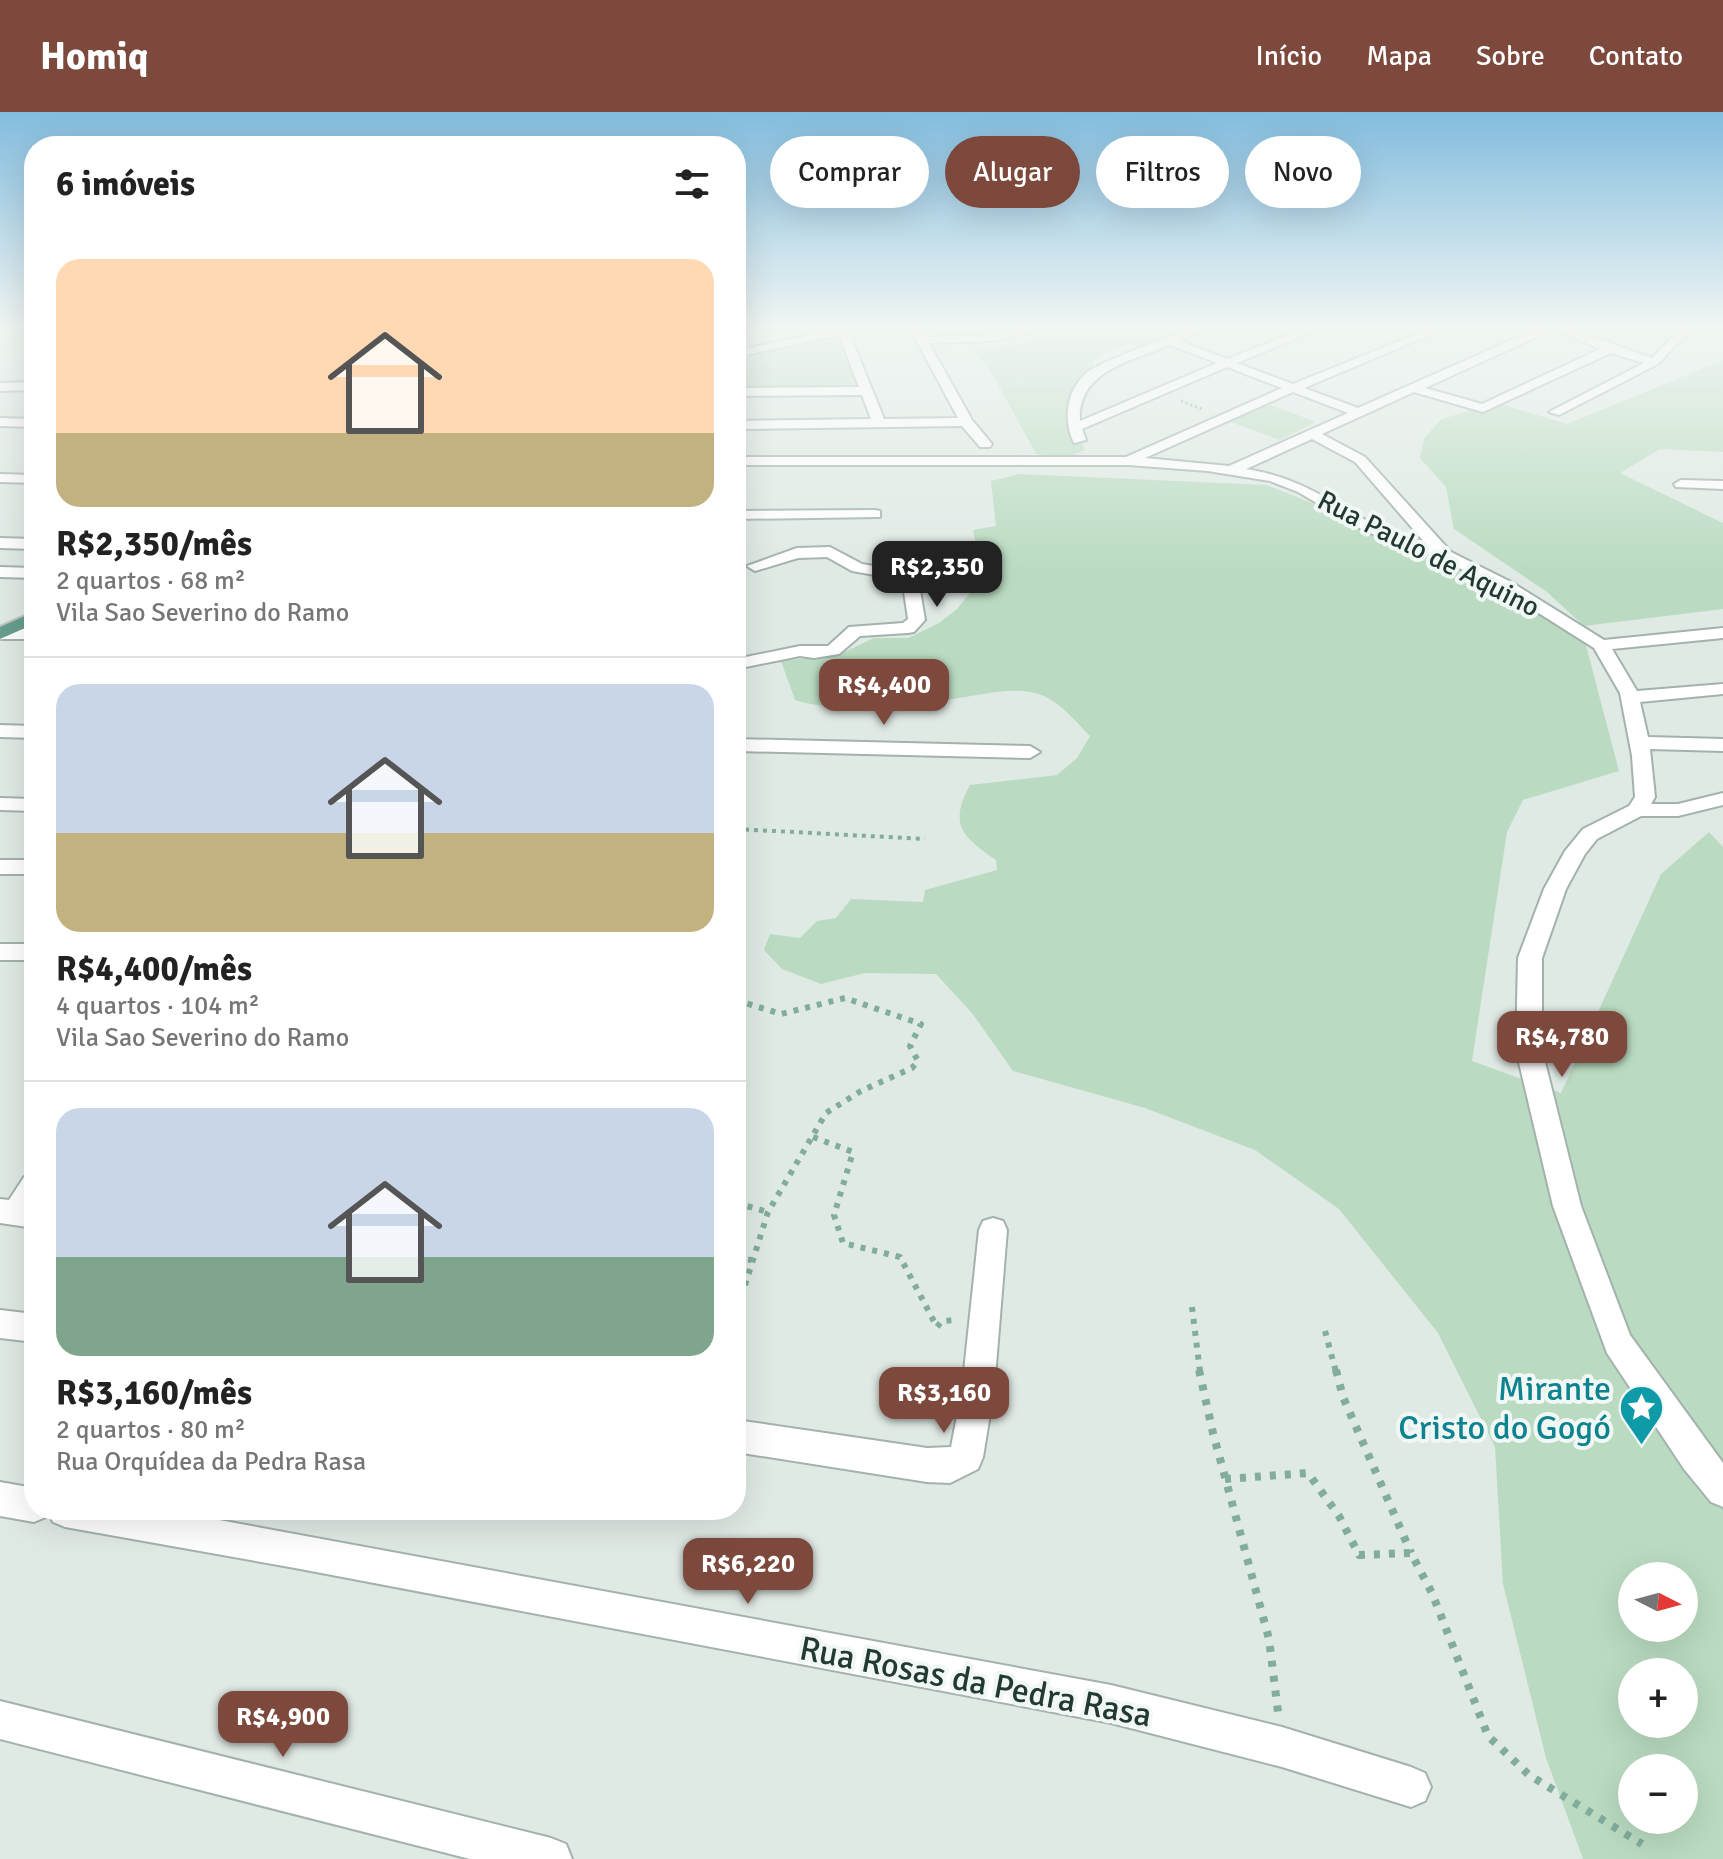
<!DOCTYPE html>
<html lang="pt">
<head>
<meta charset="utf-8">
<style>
  :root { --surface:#fff; --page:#f6f6f6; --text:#222; --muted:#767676; --line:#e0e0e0; --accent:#7d493d }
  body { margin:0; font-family:Signika,sans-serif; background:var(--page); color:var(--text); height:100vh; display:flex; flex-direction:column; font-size:30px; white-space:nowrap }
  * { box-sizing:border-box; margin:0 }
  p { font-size:26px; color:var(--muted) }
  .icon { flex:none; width:44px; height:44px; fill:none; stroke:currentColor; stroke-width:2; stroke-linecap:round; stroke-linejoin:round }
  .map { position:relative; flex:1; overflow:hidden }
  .sheet { position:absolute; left:24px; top:24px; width:722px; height:1384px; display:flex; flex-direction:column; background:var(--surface); border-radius:32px; box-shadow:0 8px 32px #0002 }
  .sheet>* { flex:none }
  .hud { position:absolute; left:770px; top:24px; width:760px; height:72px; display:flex; gap:16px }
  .needle { width:52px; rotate:96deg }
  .controls { position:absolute; left:1618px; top:1450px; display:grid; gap:16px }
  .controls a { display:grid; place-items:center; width:80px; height:80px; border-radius:50%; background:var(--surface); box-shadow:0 8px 32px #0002; font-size:40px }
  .price { position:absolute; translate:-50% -68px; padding:0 18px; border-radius:16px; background:var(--accent); color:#fff; font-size:26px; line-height:52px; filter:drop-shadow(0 2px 4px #0008) }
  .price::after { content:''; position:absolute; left:50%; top:48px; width:24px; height:18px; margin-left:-12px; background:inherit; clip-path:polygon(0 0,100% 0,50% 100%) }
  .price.current { background:#222; color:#fff }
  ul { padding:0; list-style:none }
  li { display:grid; align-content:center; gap:16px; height:424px; padding:0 32px }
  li+li { border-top:2px solid var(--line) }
  li span { display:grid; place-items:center; height:248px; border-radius:24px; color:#555 }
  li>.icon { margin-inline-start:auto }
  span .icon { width:144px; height:144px; fill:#fffc; stroke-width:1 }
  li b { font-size:34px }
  h2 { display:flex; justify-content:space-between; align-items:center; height:96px; padding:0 32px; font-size:34px }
  .pill { padding:0 28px; border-radius:36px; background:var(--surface); box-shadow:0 8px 32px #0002; font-size:28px; line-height:72px }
  .pill.current { background:var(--accent); color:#fff }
  header { display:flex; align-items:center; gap:48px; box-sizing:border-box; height:112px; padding:0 40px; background:var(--accent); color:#fff }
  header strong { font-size:38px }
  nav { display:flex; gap:44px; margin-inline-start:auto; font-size:28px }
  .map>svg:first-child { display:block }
</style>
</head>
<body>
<header>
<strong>Homiq</strong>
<nav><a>Início</a><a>Mapa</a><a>Sobre</a><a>Contato</a></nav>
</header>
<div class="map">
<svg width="1723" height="1747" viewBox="0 0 1723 1747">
  <rect width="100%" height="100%" fill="#e0eae5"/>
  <!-- green -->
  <g fill="#badbc1" fill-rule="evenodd">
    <path d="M1049,213H1098L1101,220L1118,213H1172L1156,235C1131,230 1112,233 1093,250L1092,262L1083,270L1074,316L1085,338L1066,346L1036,342L990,258L973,239L1037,229L1044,222L1042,215Z"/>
    <polygon points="827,226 837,227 856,271 847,276 736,277 736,245"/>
    <polygon points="1723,248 1723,340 1660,337 1620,361 1723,411 1723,497 1584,514 1547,480 1454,417 1446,375 1420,346 1424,327 1440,308 1473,297 1504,293 1567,312"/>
    <polygon points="1263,290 1316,310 1280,328 1222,307"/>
    <path d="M1019,362L1267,373L1425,436L1505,473L1583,522L1619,659L1523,688L1507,720L1472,949L1561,981L1661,762L1709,720L1723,735V1747H1583L1546,1646L1503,1472L1495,1335L1438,1221L1339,1097L1255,1038L1145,996L1013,959L972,901L936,862L865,861L821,872L782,857L764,838L770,822L800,826L817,809L836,806L851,787L923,790L925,778L997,758L996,748C963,725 948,713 970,673L1057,663L1077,646L1090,624C1077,611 1062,592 1044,584C1017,573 987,582 959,586C917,592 834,602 795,588L781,549L838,543L874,526H908L939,511L957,497L988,458L978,442L973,418L996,414L991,369ZM1632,1464H1684V1516H1632ZM1632,1560H1684V1612H1632ZM1632,1656H1684V1708H1632Z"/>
  </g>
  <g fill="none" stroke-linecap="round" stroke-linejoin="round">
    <defs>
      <g id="minor">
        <polygon points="16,213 34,216 34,223 17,215"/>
        <polygon points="836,213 846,213 884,307 958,306 908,213 918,213 925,225 992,223 1035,216 1040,219 992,229 929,231 972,308 992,332 990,335 980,335 962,314 736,317 736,309 871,307 862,283 736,284 736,276 859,275 839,223 736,245 736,239 837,217"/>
        <path d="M1200,213H1215L1180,229L1227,247L1313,213H1329L1237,251L1293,272L1439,213H1454L1304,276L1358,296L1545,213C1576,213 1619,236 1652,246L1684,213H1695L1658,252L1559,303L1549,300L1644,251L1611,241L1483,300L1414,280L1322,322L1365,345L1451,440L1511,470L1604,528L1723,516V526L1612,537L1637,579L1723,572V582L1640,590L1648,625L1723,627V639L1650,637L1655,685L1651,692H1678L1723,681V693L1678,704H1641L1597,727L1585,742L1566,777L1542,846V938L1581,1094L1630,1223L1723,1351V1395L1711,1390L1684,1357L1607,1241L1553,1094L1516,938L1518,846L1544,777L1565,739L1583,717L1629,694L1635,685L1632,644L1620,581L1594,536L1499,476L1441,447L1365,419L1298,380L1270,369L1208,359L1128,353H736V345H1126L1282,276L1227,255L1082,317L1086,328L1074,331C1063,309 1066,280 1085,262C1101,248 1177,223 1200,213ZM1554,217L1600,237L1482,292L1425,276ZM1170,233L1217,251L1080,309C1077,258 1133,249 1170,233ZM1293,280L1348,301L1229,354L1145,346ZM1312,327L1355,350L1426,432C1409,425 1390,420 1373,412C1328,388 1298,365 1246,357Z"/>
        <polygon points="34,270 34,278 0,279 0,271"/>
        <polygon points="0,306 34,307 34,315 0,314"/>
        <polygon points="0,362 34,363 34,371 0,370"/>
        <polygon points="1681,368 1723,369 1723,377 1676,375 1674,372"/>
        <polygon points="875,398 880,399 880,405 736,407 736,399"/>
        <polygon points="0,426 34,427 34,437 0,436"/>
        <polygon points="830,435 862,452 909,460 919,472 925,508 914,520 908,521 860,524 839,542 814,546 800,544 736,557 736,547 800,534 828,534 849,515 903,511 908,507 903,473 898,467 852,459 827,445 798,446 755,459 747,454 797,436"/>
        <polygon points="0,455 34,456 34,466 0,465"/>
        <rect x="0" y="517" width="34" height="10"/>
        <polygon points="0,613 34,614 34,626 0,625"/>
        <polygon points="736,627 1030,634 1040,640 1030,646 736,639"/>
        <polygon points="0,686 34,687 34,699 0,698"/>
        <rect x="0" y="748" width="34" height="14"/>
        <rect x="0" y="832" width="34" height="16"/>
        <polygon points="34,1061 34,1116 0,1111 0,1087 9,1088 24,1065"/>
        <polygon points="993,1106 1003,1109 1007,1118 994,1278 983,1345 978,1357 950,1371 927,1370 736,1340 736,1308 927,1336 951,1335 962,1278 979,1118 983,1109"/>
        <polygon points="0,1198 34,1202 34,1230 0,1226"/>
        <polygon points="0,1370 34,1376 34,1398 165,1398 1111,1573 1282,1615 1411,1655 1425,1661 1431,1675 1425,1689 1411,1695 1282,1655 1111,1611 295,1456 65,1415 53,1410 48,1400 46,1405 34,1410 0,1404"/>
        <polygon points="0,1589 551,1726 566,1732 572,1747 470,1747 0,1627"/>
      </g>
      <polygon id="major" points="34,500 34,512 0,527 0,515"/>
    </defs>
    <!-- minor casing -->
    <use href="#minor" stroke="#a3b2ac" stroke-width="4"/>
    <!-- major casing -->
    <use href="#major" stroke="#bdc4c2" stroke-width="4"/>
    <!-- path-far3 -->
    <polyline stroke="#82ad9d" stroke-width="3" stroke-dasharray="2 3" stroke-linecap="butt" points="1181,289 1202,297"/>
    <!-- path-far2 -->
    <polyline stroke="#82ad9d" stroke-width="4" stroke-dasharray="4 5" stroke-linecap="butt" points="736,717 925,727"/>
    <!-- path-far1 -->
    <g stroke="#82ad9d" stroke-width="6" stroke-dasharray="5 7" stroke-linecap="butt">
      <polyline points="736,888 781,902 845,886 921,912 910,934 918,949 912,956 861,979 826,1001 768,1100 741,1186"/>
      <polyline points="813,1025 853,1040 834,1103 843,1131 900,1145 937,1215 942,1209 957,1208"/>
      <polyline points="736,1091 768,1100"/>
      <polyline points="736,1147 751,1148"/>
      <polyline points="1192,1195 1200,1260"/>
      <polyline points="1325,1219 1336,1260"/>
    </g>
    <!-- path -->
    <g stroke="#82ad9d" stroke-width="8" stroke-dasharray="6 9" stroke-linecap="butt">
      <polyline points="1199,1258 1213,1321 1269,1527 1278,1600"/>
      <polyline points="1336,1258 1343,1285 1411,1441"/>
      <polyline points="1225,1367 1308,1361 1339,1404 1359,1443 1411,1441 1432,1481 1488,1624 1529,1663 1642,1732"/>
    </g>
    <!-- minor -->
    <use href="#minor" fill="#fff" fill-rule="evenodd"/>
    <!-- major -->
    <use href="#major" fill="#679e8d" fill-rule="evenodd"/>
  </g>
  <!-- sky -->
  <linearGradient id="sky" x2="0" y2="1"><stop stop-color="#82bcde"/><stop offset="0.47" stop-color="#f1f6f3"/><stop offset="1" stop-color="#f1f6f3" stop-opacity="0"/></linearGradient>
  <rect width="1723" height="458" fill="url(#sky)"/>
  <!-- icons -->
  <defs>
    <symbol id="sight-pin" viewBox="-11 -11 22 30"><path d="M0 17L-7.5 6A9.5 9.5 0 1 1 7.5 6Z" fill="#0f9aa8" stroke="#f1f7f4"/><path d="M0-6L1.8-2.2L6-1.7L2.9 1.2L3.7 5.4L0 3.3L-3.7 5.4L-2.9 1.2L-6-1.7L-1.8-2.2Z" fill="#fff"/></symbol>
  </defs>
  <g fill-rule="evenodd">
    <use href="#sight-pin" x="1616" y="1270" width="51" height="69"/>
  </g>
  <g text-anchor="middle" stroke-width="8" stroke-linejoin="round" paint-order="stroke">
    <!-- street labels -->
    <g font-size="28" fill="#223a32" stroke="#f1f7f4">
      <text transform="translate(1429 441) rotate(27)" y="10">Rua Paulo de Aquino</text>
    </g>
    <!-- near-culture labels -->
    <g font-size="34" fill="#0d838f" stroke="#f1f7f4" text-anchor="end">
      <text x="1611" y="1288">Mirante<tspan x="1611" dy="39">Cristo do Gogó</tspan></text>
    </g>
    <!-- near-street labels -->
    <g font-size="34" fill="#223a32" stroke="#f1f7f4">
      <text transform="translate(976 1569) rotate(11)" y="12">Rua Rosas da Pedra Rasa</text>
    </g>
  </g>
</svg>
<div class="controls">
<a><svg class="needle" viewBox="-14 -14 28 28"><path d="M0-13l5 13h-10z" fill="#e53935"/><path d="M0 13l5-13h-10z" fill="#767676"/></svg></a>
<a>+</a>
<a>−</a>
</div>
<b class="price current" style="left:937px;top:497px">R$2,350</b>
<b class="price" style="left:884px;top:615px">R$4,400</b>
<b class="price" style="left:1562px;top:967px">R$4,780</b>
<b class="price" style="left:944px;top:1323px">R$3,160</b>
<b class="price" style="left:748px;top:1494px">R$6,220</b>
<b class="price" style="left:283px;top:1647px">R$4,900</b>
<div class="hud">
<a class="pill">Comprar</a>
<a class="pill current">Alugar</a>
<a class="pill">Filtros</a>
<a class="pill">Novo</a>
</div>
<section class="sheet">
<h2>6 imóveis<svg class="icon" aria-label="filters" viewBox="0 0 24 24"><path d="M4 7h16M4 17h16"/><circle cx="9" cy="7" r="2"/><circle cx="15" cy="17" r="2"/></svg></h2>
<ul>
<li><span style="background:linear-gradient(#ffd9b3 70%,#c2b280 0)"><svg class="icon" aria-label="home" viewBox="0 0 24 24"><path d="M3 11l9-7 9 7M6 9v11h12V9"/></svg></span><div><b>R$2,350/mês</b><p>2 quartos · 68 m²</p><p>Vila Sao Severino do Ramo</p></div></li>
<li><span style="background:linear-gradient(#c9d6e8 60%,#c2b280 0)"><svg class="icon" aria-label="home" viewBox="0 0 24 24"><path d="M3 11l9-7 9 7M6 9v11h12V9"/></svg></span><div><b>R$4,400/mês</b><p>4 quartos · 104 m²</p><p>Vila Sao Severino do Ramo</p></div></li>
<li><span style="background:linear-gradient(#c9d6e8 60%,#7fa58c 0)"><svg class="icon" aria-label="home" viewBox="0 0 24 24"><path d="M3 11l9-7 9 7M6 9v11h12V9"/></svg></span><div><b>R$3,160/mês</b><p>2 quartos · 80 m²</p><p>Rua Orquídea da Pedra Rasa</p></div></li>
</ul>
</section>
</div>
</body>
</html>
